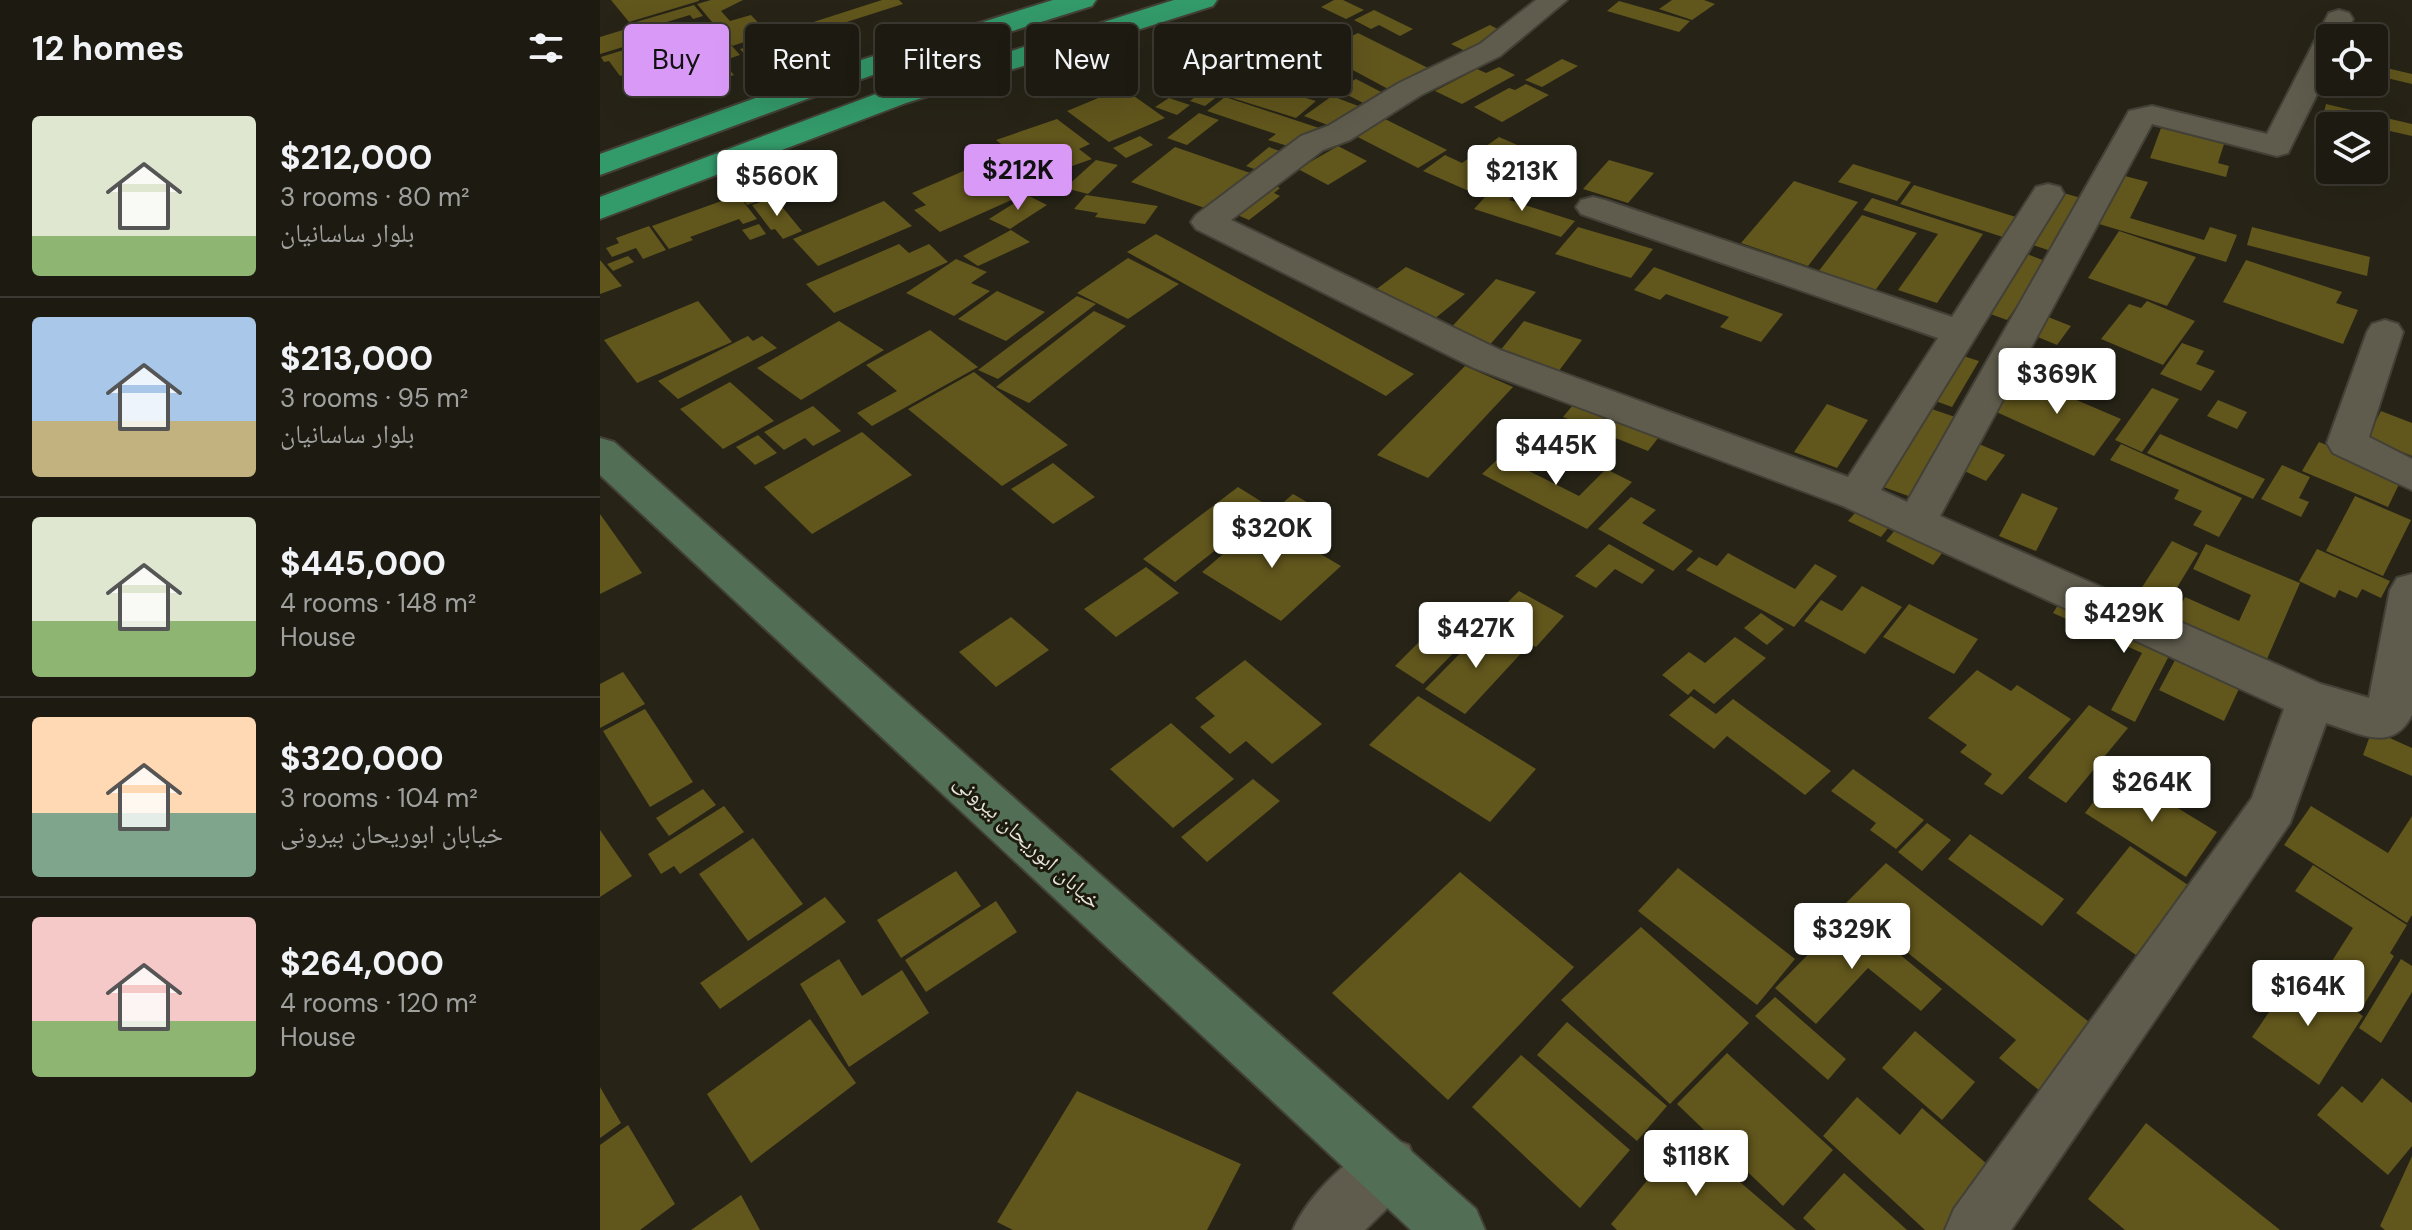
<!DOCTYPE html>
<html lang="en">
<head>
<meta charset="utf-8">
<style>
  :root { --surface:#1d1b11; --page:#2a281f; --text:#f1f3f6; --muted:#a0a19f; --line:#3b3931; --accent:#d99af7 }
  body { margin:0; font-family:"DM Sans","Noto Naskh Arabic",sans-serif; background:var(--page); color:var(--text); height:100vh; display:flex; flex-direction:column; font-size:30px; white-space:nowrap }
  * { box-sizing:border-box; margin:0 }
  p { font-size:26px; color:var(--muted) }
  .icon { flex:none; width:44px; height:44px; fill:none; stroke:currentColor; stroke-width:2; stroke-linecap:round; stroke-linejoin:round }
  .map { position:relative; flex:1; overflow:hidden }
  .panel { display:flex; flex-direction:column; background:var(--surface); width:600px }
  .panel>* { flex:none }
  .banner { position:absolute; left:24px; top:24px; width:760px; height:72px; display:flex; gap:16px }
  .controls { position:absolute; left:1716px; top:24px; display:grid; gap:16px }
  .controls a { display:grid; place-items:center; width:72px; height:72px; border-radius:8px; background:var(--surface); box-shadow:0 8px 32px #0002,0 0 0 2px var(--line); font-size:40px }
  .price { position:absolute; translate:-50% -68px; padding:0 18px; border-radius:8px; background:#fff; color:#222; font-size:26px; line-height:52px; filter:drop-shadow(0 2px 4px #0008) }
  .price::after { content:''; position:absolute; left:50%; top:48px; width:24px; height:18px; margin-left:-12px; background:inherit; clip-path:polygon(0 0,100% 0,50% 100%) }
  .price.selected { background:var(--accent); color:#111 }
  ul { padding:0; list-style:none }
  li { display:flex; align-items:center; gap:24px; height:200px; padding:0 32px }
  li+li { border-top:2px solid var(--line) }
  li span { display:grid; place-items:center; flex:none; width:224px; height:160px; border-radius:8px; color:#555 }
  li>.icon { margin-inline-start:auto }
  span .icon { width:96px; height:96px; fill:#fffc; stroke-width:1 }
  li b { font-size:34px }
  h2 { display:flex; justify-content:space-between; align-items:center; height:96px; padding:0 32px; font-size:34px }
  .tag { padding:0 28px; border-radius:8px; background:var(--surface); box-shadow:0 8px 32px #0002,0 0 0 2px var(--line); font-size:28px; line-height:72px }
  .tag.selected { background:var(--accent); color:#111 }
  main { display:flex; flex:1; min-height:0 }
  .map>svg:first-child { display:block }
</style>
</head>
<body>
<main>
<section class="panel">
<h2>12 homes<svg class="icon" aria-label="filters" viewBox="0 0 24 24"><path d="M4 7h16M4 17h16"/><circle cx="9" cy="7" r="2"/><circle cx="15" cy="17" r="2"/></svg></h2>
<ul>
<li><span style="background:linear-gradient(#dfe7d0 75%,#8fb573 0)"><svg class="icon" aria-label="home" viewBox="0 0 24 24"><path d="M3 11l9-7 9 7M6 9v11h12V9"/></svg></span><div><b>$212,000</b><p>3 rooms · 80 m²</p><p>بلوار ساسانیان</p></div></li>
<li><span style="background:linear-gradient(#a9c7e8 65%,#c2b280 0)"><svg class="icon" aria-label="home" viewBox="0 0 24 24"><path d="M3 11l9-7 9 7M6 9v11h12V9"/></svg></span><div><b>$213,000</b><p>3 rooms · 95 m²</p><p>بلوار ساسانیان</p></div></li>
<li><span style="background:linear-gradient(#dfe7d0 65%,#8fb573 0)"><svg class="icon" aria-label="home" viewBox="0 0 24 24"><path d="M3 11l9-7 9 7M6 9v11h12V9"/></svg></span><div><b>$445,000</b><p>4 rooms · 148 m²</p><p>House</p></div></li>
<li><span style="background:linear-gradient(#ffd9b3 60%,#7fa58c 0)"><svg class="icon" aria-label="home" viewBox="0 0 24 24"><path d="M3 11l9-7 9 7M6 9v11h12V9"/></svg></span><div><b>$320,000</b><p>3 rooms · 104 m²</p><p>خیابان ابوریحان بیرونی</p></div></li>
<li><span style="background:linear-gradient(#f6c9c9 65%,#8fb573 0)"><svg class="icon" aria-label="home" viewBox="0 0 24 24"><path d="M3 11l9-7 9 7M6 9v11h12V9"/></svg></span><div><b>$264,000</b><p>4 rooms · 120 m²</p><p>House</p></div></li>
</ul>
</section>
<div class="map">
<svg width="1812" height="1230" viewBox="0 0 1812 1230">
  <rect width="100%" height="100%" fill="#272417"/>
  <!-- building -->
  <g fill="#61561c">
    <polygon points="11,0 99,0 99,1 29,22"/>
    <polygon points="111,0 143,0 121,11 130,21 151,15 169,34 132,46 97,4"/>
    <polygon points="282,0 299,0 303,4 209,34 201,26"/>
    <polygon points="734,0 743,0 764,10 746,19 721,7"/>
    <polygon points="1072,0 1104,0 1115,4 1092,20 1059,9"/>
    <polygon points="1019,1 1090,21 1079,32 1007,11"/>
    <polygon points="94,5 103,16 93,19 90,15 50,27 60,39 45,44 29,24"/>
    <polygon points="774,10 813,29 800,36 779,25 771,29 754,20"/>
    <polygon points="890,25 907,34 869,53 851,44"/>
    <polygon points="194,29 201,36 177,44 170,37"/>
    <polygon points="23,30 33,44 0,54 0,37"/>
    <polygon points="758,33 830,69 790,90 736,61 729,65 712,56"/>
    <polygon points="649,35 686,54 628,83 590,62"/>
    <polygon points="164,42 169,48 186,43 197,53 172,61 160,51 170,63 155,67 140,49"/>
    <polygon points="43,44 59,64 20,76 9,61 4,62 1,57"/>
    <polygon points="132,46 140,55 122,61 134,75 107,84 88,60"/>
    <polygon points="962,59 978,66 942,87 925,80"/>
    <polygon points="1774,65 1812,74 1812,84 1774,75"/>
    <polygon points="899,67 915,75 862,104 835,91 877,69 886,73"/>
    <polygon points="756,79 787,95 767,105 736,89"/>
    <polygon points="646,80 716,101 696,118 626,96"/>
    <polygon points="612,83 628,88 605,106 590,101"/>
    <polygon points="926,84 949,95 902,122 874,107 909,88 915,90"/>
    <polygon points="515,91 524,97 531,94 565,118 509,142 467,111"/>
    <polygon points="732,96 766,109 738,129 704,116"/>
    <polygon points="625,97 719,128 694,148 668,140 676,134 607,111"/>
    <polygon points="569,98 590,105 577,115 555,107"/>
    <polygon points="1726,104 1812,124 1812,136 1723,116"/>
    <polygon points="599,113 619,120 587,145 567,138"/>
    <polygon points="779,116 847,150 818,168 750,133"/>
    <polygon points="457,119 490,144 479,149 492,159 441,177 396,140"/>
    <polygon points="1561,128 1624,144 1618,163 1629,166 1626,177 1550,158"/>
    <polygon points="540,136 553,145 526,158 513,148"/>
    <polygon points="899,137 936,153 878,195 823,171 845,155 862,163"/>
    <polygon points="738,146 767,161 728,185 698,169"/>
    <polygon points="575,147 656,175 613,211 531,182"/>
    <polygon points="669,147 685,153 662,172 646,166"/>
    <polygon points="496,160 518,165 488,194 465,188"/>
    <polygon points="1009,160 1054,173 1028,203 983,189"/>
    <polygon points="380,164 420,196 340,232 314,210 326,205 312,193"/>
    <polygon points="1253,164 1311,182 1297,201 1238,182"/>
    <polygon points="1525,176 1548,182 1530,218 1604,240 1610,227 1637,235 1626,262 1499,224"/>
    <polygon points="1194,181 1258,202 1208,266 1141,243"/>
    <polygon points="667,182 680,188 674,193 680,196 649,220 628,211"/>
    <polygon points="167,184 178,194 147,205 139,194"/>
    <polygon points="1314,185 1419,218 1406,238 1300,204"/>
    <polygon points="895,186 916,193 909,200 975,221 961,237 874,209"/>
    <polygon points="1460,192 1481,198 1451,251 1430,244"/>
    <polygon points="138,195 157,219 143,224 139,219 90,237 93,240 69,249 52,226"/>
    <polygon points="427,195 447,205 410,229 389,219"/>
    <polygon points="486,195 558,206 545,224 495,217 498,213 474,209"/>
    <polygon points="174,197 202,231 183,239 175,229 171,230 152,205"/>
    <polygon points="1272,198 1383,234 1337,303 1298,290 1338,234 1263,210"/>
    <polygon points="284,201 312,226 218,266 193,239"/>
    <polygon points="1262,215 1317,233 1274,292 1218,272"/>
    <polygon points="159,224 166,234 150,240 142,230"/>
    <polygon points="49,226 66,250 43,259 36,248 12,257 6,248 19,243 16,238"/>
    <polygon points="978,227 1053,249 1031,278 955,254"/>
    <polygon points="1652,227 1770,257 1767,276 1647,245"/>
    <polygon points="411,230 430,242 378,266 363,256"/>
    <polygon points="1519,231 1596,257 1567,306 1488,278"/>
    <polygon points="556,234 814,374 786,396 527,252"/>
    <polygon points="299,244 309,253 329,244 348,262 234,313 206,284"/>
    <polygon points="1427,254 1448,262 1407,320 1385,312"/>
    <polygon points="28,256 34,262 13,271 7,264"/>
    <polygon points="528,258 579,284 528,319 477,293"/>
    <polygon points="356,259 387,272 371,283 390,291 354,316 306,293"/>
    <polygon points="0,260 22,286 0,294"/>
    <polygon points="1646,260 1742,292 1736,303 1758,310 1743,344 1623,302"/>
    <polygon points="806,267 865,294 833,320 774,291"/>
    <polygon points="1054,267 1183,314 1161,342 1120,327 1129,317 1066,294 1060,300 1034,290"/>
    <polygon points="896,279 936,292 887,348 846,333"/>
    <polygon points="397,291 445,312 406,341 358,319"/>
    <polygon points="477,296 496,304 398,379 378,370"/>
    <polygon points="98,301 132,342 37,383 4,340"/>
    <polygon points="1547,301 1595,321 1563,365 1501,339 1529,304 1541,308"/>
    <polygon points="494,311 526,326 429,403 396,387"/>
    <polygon points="1448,317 1471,326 1457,345 1433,335"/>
    <polygon points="239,321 284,350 201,400 157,368"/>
    <polygon points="924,321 982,340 958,372 899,352"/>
    <polygon points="330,330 378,367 272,426 257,413 297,391 266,365"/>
    <polygon points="148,336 153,341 162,336 177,348 78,399 58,381"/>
    <polygon points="1582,343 1604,351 1596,364 1615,371 1601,391 1560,374"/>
    <polygon points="1357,354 1379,361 1352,407 1330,399"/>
    <polygon points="865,366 913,387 828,478 777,455"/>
    <polygon points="374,372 468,445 402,486 308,409"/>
    <polygon points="1420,376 1521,419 1494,456 1392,410"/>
    <polygon points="130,382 174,421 123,449 80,409"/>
    <polygon points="1552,388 1579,399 1542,452 1515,440"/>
    <polygon points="978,399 1062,433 1048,451 963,417"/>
    <polygon points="1618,400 1647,412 1637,429 1607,416"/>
    <polygon points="1227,404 1268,420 1237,468 1194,452"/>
    <polygon points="1320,405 1358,418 1314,498 1275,484"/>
    <polygon points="213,406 241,431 213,446 205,438 184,450 164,432"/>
    <polygon points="1781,411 1812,423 1812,456 1767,438"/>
    <polygon points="262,432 312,475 212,534 164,487"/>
    <polygon points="1560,434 1665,479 1653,499 1547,453"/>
    <polygon points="158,435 177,453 155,465 136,447"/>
    <polygon points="918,440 942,453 925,469 979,496 1006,469 1032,482 987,529 882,474"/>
    <polygon points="1719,442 1803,476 1788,507 1702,471"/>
    <polygon points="1379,444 1405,455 1386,481 1360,469"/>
    <polygon points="1521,444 1642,498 1619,537 1593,525 1602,511 1574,499 1579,490 1510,460"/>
    <polygon points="453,463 495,497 453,524 411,489"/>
    <polygon points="1682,465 1710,477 1699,498 1709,502 1701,517 1661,499"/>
    <polygon points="638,487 670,507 575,582 543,559"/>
    <polygon points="1422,493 1458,508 1436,551 1399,536"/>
    <polygon points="693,494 726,513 711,526 678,507"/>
    <polygon points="1755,496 1811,520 1783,576 1726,551"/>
    <polygon points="1031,497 1056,510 1042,523 1093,551 1073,571 998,529"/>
    <polygon points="1261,506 1293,522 1281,537 1248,521"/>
    <polygon points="0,514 42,573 0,594"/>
    <polygon points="663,520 741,566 681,621 602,572"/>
    <polygon points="1299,525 1346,548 1333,565 1286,541"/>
    <polygon points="1572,541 1598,553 1564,609 1537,595"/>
    <polygon points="1009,544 1055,570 1042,584 1015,569 996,588 975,576"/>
    <polygon points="1606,544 1700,583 1667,659 1575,618 1585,597 1639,621 1651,595 1593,569"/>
    <polygon points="1717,549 1790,581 1781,598 1762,589 1757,598 1739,590 1735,598 1699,581"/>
    <polygon points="1128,553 1195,589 1215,564 1237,576 1194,627 1086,570 1099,557 1117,566"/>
    <polygon points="546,567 579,593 516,637 484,609"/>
    <polygon points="1262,586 1302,607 1265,654 1204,621 1221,600 1242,611"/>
    <polygon points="919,591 964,616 936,647 889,621"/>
    <polygon points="1463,597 1573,648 1535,722 1511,710 1542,653 1453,613"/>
    <polygon points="1309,604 1378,639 1354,674 1283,637"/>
    <polygon points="852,609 880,626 823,684 795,666"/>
    <polygon points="1161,613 1184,629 1167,645 1144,628"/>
    <polygon points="411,617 449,650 396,687 359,652"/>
    <polygon points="887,626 926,648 865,714 825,689"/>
    <polygon points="1135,637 1166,658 1114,704 1094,689 1088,695 1062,675 1089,652 1105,663"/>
    <polygon points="1581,649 1644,678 1624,721 1559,690"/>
    <polygon points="645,660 722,724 672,764 646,741 630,754 600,727 615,716 595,698"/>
    <polygon points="1377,670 1411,691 1417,685 1471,719 1402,795 1384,784 1392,774 1360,752 1367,745 1328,718"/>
    <polygon points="23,672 45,704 0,728 0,684"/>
    <polygon points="818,696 936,769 890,822 769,745"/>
    <polygon points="1091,696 1116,714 1133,699 1231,771 1205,795 1127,736 1114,749 1069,715"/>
    <polygon points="1489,705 1528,728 1466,803 1428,778"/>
    <polygon points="45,709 93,782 50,807 3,731"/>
    <polygon points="571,723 634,779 573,828 510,769"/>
    <polygon points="1772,730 1812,748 1812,776 1763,755"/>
    <polygon points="1253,769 1324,820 1296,849 1270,830 1276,823 1231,791"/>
    <polygon points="1517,771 1617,832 1586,877 1485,813"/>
    <polygon points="653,779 680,801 607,862 581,837"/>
    <polygon points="103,789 116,805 69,836 56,818"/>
    <polygon points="124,806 144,832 80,874 74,866 61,874 48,854"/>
    <polygon points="1711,806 1788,853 1812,816 1812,915 1807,923 1684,845"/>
    <polygon points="1327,823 1351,840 1322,871 1298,852"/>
    <polygon points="0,830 32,876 0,897"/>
    <polygon points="1370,834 1464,899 1442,926 1348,859"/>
    <polygon points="153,838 203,904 148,941 99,874"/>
    <polygon points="1530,846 1588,885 1536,955 1476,913"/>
    <polygon points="1286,863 1493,1025 1440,1091 1399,1058 1416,1040 1246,903"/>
    <polygon points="1713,865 1807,925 1790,953 1794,956 1760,1011 1718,983 1753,928 1695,891"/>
    <polygon points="1078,868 1195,959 1157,1005 1038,911"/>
    <polygon points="356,871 381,906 301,958 277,920"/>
    <polygon points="860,872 974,967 848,1100 732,993"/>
    <polygon points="225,897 246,922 120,1009 100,983"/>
    <polygon points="396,901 417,932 326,992 305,960"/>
    <polygon points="1249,913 1342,989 1321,1011 1268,968 1216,1024 1175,988"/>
    <polygon points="1041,927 1149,1023 1070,1104 961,1000"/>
    <polygon points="239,959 262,996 302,970 329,1013 249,1067 200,984"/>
    <polygon points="1801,959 1812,966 1812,992 1781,1043 1759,1028"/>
    <polygon points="1697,971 1763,1016 1719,1085 1652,1037"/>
    <polygon points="1175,997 1246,1059 1228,1080 1155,1016"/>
    <polygon points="210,1019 256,1083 151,1163 107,1094"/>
    <polygon points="967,1022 1067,1106 1037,1141 937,1055"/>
    <polygon points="1315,1031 1375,1082 1342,1120 1282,1068"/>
    <polygon points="1127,1053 1233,1150 1183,1206 1077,1104"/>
    <polygon points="921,1055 1030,1150 980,1208 872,1107"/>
    <polygon points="1782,1078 1812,1103 1812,1146 1788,1175 1717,1115 1742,1086 1762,1103"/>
    <polygon points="0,1087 21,1123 0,1138"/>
    <polygon points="477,1091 641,1164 607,1230 413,1230 397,1222"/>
    <polygon points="1257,1097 1300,1135 1322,1108 1387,1164 1367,1188 1377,1196 1349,1230 1325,1230 1223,1136"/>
    <polygon points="1546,1123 1680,1230 1525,1230 1488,1199"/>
    <polygon points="28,1125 75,1204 40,1230 0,1230 0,1145"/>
    <polygon points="1085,1135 1196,1230 1017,1230 1011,1224"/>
    <polygon points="1812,1156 1812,1230 1785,1230 1780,1226"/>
    <polygon points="1244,1173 1307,1230 1216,1230 1203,1218"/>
    <polygon points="141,1195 160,1230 91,1230"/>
  </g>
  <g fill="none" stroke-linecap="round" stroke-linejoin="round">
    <defs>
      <g id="street">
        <path d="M936,0H967L900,56L821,95L750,140L723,150L631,220L900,350L1248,477L1338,338L981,214L976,207L981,200L993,197L1005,200L1352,317L1436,187L1448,184L1460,187L1464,194L1281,490L1307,502L1529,111L1552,106L1667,134L1729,13L1739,10L1749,13L1753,19L1744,38H1730V68L1688,153L1677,156L1552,124L1340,516L1721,684L1769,698L1790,590L1797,578L1812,574V715C1792,754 1759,733 1726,723L1690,823L1411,1230H1345L1354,1209L1652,798L1684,709L1243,506L874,368L596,229L591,222L596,215L701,136L728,126L799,83L880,44Z"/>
        <polygon points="1785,320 1798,324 1803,332 1769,437 1812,459 1812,490 1733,453 1727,443 1767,332 1772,324"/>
        <path d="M788,1137L809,1145L817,1166L809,1187L765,1230H693C707,1196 754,1151 788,1137Z"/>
      </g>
      <polygon id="secondary" points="0,438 14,442 876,1209 885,1230 811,1230 0,475"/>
      <g id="highway">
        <polygon points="453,0 496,0 492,6 278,73 0,175 0,154 258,61"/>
        <polygon points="574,0 617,0 613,6 306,103 0,219 0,197 284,91"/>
      </g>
    </defs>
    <!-- street casing -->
    <use href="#street" stroke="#434137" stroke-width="4"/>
    <!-- secondary casing -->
    <use href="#secondary" stroke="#434137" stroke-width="4"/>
    <!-- highway casing -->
    <use href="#highway" stroke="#434137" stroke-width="4"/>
    <!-- street -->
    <use href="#street" fill="#5f5c4d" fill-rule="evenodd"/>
    <!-- secondary -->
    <use href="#secondary" fill="#526f56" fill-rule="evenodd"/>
    <!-- highway -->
    <use href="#highway" fill="#339a6a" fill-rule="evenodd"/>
  </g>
  <g text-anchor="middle" stroke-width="6" stroke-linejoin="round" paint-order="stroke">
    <!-- street labels -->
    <g font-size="22" fill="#e6e4db" stroke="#1d1b0d">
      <text transform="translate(428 841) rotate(42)" y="8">خیابان ابوریحان بیرونی</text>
    </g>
  </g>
</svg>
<div class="controls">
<a><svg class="icon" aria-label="locate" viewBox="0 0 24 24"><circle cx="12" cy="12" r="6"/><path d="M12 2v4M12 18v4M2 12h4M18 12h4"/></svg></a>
<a><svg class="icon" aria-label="layers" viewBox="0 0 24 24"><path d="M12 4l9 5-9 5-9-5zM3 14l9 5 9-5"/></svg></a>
</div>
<b class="price selected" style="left:418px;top:212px">$212K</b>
<b class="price" style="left:922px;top:213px">$213K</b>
<b class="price" style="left:177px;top:218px">$560K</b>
<b class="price" style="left:1457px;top:416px">$369K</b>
<b class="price" style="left:956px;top:487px">$445K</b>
<b class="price" style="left:672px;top:570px">$320K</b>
<b class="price" style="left:1524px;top:655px">$429K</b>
<b class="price" style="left:876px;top:670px">$427K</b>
<b class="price" style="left:1552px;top:824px">$264K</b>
<b class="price" style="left:1252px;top:971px">$329K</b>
<b class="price" style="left:1708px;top:1028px">$164K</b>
<b class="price" style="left:1096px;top:1198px">$118K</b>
<div class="banner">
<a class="tag selected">Buy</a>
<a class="tag">Rent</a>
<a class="tag">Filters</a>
<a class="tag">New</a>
<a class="tag">Apartment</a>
</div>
</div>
</main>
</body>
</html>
